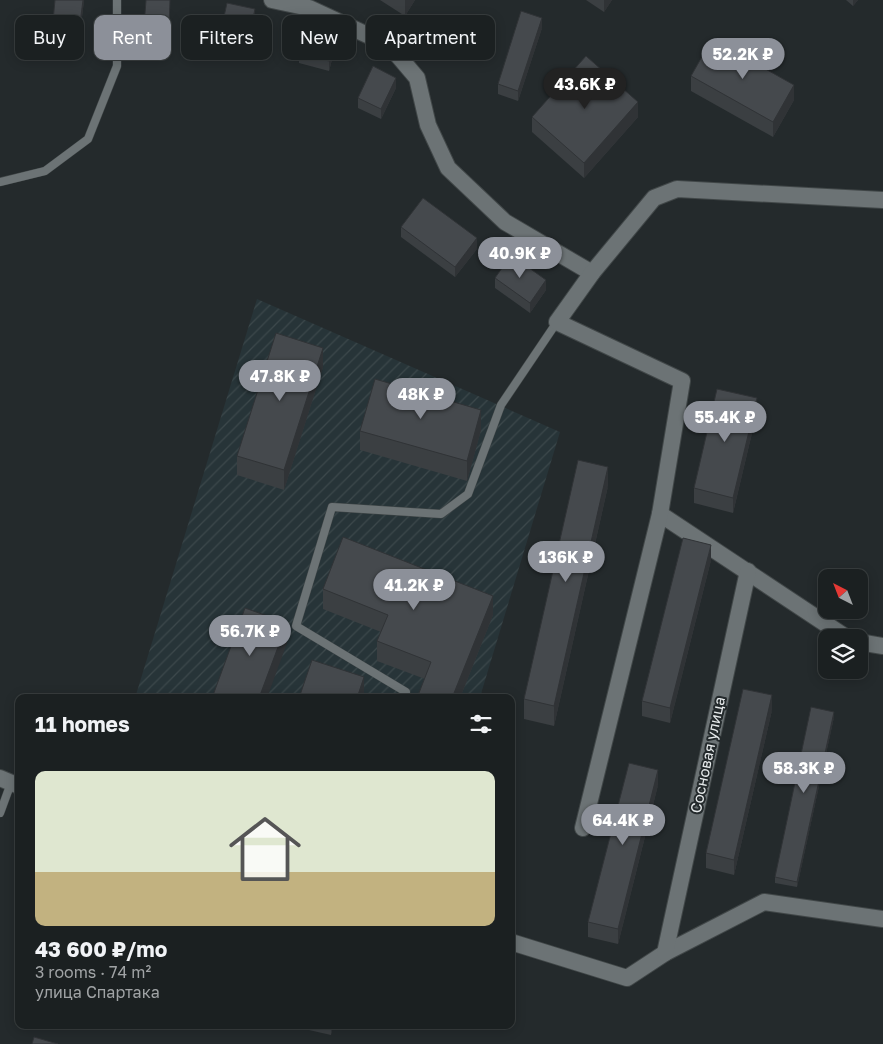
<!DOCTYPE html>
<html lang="en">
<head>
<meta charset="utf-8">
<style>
  :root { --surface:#1b2021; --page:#282d2e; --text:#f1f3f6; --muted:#a0a3a5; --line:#393e3f; --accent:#8c9099 }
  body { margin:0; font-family:"Golos Text",sans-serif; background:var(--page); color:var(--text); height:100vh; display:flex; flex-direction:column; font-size:19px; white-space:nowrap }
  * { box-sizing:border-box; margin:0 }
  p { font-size:16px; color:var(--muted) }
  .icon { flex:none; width:28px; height:28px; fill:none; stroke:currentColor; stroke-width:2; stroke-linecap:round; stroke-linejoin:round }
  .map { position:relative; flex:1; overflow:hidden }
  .panel { position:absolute; left:15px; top:694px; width:500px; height:335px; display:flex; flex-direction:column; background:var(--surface); border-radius:10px; box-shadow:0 2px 12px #0003,0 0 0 1px var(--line) }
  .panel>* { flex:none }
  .hud { position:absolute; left:15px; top:15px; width:500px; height:45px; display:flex; gap:10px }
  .needle { width:32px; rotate:318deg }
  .buttons { position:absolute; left:818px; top:569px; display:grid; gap:10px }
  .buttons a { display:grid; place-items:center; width:50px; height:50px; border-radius:10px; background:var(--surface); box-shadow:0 2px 12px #0003,0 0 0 1px var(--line); font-size:25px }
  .price { position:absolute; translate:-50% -42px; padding:0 11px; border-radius:18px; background:var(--accent); color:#fff; font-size:16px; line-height:32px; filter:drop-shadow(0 1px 2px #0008) }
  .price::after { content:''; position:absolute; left:50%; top:30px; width:15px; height:11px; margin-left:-8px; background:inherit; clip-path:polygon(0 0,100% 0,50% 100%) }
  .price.on { background:#222; color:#fff }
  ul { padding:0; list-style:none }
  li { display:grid; align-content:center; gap:10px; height:265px; padding:0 20px }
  li span { display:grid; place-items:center; height:155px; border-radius:10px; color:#555 }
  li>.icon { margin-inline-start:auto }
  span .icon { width:90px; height:90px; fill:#fffc; stroke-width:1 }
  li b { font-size:21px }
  h2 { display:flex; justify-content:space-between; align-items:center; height:60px; padding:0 20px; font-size:21px }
  .tag { padding:0 18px; border-radius:10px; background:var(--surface); box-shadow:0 2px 12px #0003,0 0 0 1px var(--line); font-size:18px; line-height:45px }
  .tag.on { background:var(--accent); color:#fff }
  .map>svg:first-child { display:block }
</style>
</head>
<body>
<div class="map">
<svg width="883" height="1044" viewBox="0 0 883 1044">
  <defs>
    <pattern id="industrial-furrows" width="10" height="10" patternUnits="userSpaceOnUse" patternTransform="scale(1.25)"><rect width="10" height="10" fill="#273438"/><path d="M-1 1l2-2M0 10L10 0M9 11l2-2" fill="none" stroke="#3c484b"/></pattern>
  </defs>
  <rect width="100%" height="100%" fill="#242a2c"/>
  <!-- industrial -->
  <polygon fill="url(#industrial-furrows)" points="257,299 560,432 480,697 135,698"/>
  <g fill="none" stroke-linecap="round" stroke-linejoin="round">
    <defs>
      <g id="lane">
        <polyline points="0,182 45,171 88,139 117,66 117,0"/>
        <polyline points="405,698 406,692 296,626 332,507 441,514 468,494 501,405 557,322"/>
        <polyline points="0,813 11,783"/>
      </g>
      <g id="street">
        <polyline points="272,0 309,8 389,45 417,78 428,125 448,168 505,222 592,273"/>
        <polyline points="660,514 847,638"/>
        <polyline points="859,642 883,646"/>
        <polyline points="0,778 19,786"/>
        <polyline points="583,828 660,514 682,381 557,322 592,273 654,198 677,189 883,200"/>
        <polyline points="511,942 627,978 665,953 764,902 883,919"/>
        <polyline points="665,953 748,571"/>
      </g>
    </defs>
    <!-- lane casing -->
    <use href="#lane" stroke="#414748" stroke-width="9"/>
    <!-- street casing -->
    <use href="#street" stroke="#414748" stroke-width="18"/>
    <!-- lane -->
    <use href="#lane" stroke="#6c7375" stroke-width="8"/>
    <!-- street -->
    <use href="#street" stroke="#6c7375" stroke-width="16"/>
  </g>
  <!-- wall -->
  <g fill="#3b3f42">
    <polygon points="55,0 84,0 80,34 53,31 53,21"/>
    <polygon points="170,0 169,37 144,36 144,26"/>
    <polygon points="380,0 415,0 405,16"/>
    <polygon points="586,0 612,0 604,12"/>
    <polygon points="846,0 858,0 853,6"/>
    <polygon points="255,19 249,47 221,40 221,30"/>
    <polygon points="542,28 518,101 498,94 498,84"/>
    <polygon points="335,48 329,71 299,63 299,53"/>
    <polygon points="691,76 794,100 773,137 691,91"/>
    <polygon points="396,88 381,119 358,108 358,98"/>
    <polygon points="532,117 638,117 584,178 532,132"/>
    <polygon points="401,227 477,249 455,277 401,237"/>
    <polygon points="495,278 546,290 530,313 495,288"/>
    <polygon points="323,367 284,490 237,475 237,456"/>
    <polygon points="757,412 733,513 694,503 694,488"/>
    <polygon points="481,430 467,481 360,450 360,431"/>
    <polygon points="608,486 554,726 524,719 524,699"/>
    <polygon points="711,560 670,723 642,716 642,701"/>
    <polygon points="323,589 493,615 460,698 417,698 425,679 377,661 377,641 381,632 323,609"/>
    <polygon points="772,710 734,875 706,868 706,853"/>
    <polygon points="834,717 797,887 775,883 775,877"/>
    <polygon points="658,785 618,944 588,937 588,922"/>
    <polygon points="300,1025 333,1025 331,1035 300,1028"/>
  </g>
  <!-- shaded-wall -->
  <g fill="#303336">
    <polygon points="83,0 84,0 80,34 80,24"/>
    <polygon points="405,0 415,0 405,16"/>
    <polygon points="604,0 612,0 604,12"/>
    <polygon points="853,0 858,0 853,6"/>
    <polygon points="255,9 255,19 249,47 249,36"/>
    <polygon points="542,18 542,28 518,101 518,91"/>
    <polygon points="335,38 335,48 329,71 329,61"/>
    <polygon points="396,78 396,88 381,119 381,109"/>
    <polygon points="794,85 794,100 773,137 773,122"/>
    <polygon points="638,102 638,117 584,178 584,163"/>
    <polygon points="477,238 477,249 455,277 455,267"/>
    <polygon points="546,280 546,290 530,313 530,303"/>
    <polygon points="323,348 323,367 284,490 284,470"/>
    <polygon points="757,398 757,412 733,513 733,498"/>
    <polygon points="481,410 481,430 467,481 467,461"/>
    <polygon points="608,467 608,486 554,726 554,706"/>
    <polygon points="711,545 711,560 670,723 670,708"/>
    <polygon points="493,596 493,615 460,698 452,698"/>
    <polygon points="287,623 287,643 267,698 259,698"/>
    <polygon points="364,677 364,698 357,698"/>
    <polygon points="772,695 772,710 734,875 734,860"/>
    <polygon points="834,712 834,717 797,887 797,882"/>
    <polygon points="658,770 658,785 618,944 618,929"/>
    <polygon points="331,1025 333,1025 331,1035"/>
  </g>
  <!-- building -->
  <g fill="#45494d" stroke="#303336">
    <polygon points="55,0 83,0 80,24 53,21"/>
    <polygon points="146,0 170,0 169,27 144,26"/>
    <polygon points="227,3 255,9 249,36 221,30"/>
    <polygon points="521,11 542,18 518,91 498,84"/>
    <polygon points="306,30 335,38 329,61 299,53"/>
    <polygon points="712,39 794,85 773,122 691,76"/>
    <polygon points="586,56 638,102 584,163 532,117"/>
    <polygon points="373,66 396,78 381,109 358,98"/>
    <polygon points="423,198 477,238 455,267 401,227"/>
    <polygon points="511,255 546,280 530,303 495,278"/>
    <polygon points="276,333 323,348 284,470 237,456"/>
    <polygon points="375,379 481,410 467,461 360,431"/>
    <polygon points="717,389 757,398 733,498 694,488"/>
    <polygon points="578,460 608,467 554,706 524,699"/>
    <polygon points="343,537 493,596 452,698 417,698 431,662 377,641 388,615 323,589"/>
    <polygon points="683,538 711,545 670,708 642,701"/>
    <polygon points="245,608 287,623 259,698 212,698"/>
    <polygon points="312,660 364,677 357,698 299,698"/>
    <polygon points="743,689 772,695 734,860 706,853"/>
    <polygon points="811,707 834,712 797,882 775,877"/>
    <polygon points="629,763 658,770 618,929 588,922"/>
    <polygon points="34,1037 58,1044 32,1044"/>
  </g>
  <g text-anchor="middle" stroke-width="4" stroke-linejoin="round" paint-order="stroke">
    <!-- street labels -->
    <g font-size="15" fill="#e6eaeb" stroke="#242a2c">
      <text transform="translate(708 755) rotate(-78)" y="5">Сосновая улица</text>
    </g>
  </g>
</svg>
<div class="buttons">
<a><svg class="needle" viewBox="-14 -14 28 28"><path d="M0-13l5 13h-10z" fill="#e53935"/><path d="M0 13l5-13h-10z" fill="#a0a3a5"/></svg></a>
<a><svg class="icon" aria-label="layers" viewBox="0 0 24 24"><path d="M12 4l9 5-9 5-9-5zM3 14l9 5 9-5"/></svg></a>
</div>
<b class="price" style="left:743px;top:80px">52.2K ₽</b>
<b class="price on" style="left:585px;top:110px">43.6K ₽</b>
<b class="price" style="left:520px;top:279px">40.9K ₽</b>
<b class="price" style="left:280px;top:402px">47.8K ₽</b>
<b class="price" style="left:421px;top:420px">48K ₽</b>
<b class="price" style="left:725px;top:443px">55.4K ₽</b>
<b class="price" style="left:566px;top:583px">136K ₽</b>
<b class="price" style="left:414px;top:611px">41.2K ₽</b>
<b class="price" style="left:250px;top:657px">56.7K ₽</b>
<b class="price" style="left:804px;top:794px">58.3K ₽</b>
<b class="price" style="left:623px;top:846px">64.4K ₽</b>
<div class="hud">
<a class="tag">Buy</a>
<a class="tag on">Rent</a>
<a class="tag">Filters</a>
<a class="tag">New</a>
<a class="tag">Apartment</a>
</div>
<section class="panel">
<h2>11 homes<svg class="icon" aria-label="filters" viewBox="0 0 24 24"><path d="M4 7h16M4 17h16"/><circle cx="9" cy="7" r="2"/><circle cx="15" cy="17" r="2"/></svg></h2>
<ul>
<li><span style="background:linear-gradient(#dfe7d0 65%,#c2b280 0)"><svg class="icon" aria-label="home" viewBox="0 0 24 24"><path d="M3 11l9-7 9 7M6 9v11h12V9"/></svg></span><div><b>43 600 ₽/mo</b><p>3 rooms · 74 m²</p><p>улица Спартака</p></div></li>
</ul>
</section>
</div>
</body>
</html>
